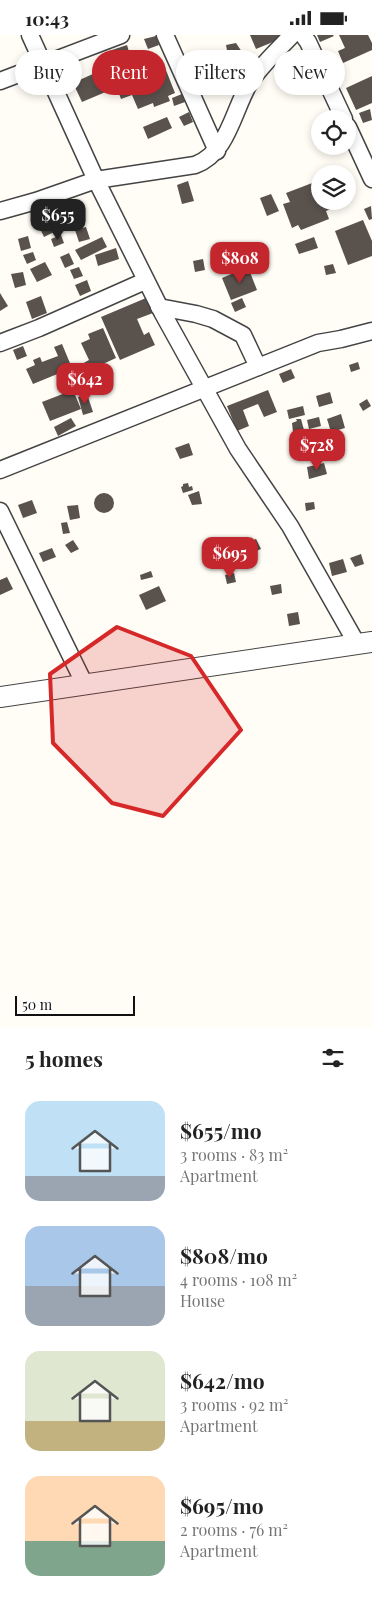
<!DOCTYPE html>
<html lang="en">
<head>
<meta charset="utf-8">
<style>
  :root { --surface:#fff; --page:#f2f2f2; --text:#222; --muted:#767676; --accent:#c4262e }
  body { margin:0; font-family:"Playfair Display",serif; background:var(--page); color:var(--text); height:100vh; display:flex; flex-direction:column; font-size:19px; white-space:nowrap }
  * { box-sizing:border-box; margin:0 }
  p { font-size:16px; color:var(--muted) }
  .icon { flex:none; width:28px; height:28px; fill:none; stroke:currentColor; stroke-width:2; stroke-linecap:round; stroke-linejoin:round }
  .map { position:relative; height:993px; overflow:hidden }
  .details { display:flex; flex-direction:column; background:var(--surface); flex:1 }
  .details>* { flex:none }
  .banner { position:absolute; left:15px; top:15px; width:342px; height:45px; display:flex; gap:10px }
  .tools { position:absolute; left:311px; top:75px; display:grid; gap:10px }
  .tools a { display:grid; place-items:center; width:45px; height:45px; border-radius:50%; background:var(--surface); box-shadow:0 2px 8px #0003; font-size:25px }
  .scale { position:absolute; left:15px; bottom:12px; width:120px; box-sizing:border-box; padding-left:5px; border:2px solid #111; border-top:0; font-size:14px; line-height:18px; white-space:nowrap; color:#111; -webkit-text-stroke:4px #fff; paint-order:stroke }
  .price { position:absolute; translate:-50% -42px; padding:0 11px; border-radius:10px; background:var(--accent); color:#fff; font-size:16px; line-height:32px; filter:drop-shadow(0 1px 2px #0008) }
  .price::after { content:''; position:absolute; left:50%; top:30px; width:15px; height:11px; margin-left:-8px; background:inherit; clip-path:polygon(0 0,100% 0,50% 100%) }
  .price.selected { background:#222; color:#fff }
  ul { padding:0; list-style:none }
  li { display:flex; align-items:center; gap:15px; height:125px; padding:0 25px }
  li span { display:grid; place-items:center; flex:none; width:140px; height:100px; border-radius:15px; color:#555 }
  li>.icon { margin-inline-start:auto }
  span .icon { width:60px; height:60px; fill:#fffc; stroke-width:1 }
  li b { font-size:21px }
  h2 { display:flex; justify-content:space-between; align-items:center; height:60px; padding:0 25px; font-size:21px }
  .tag { padding:0 18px; border-radius:22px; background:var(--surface); box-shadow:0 2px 8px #0003; font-size:18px; line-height:45px }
  .tag.selected { background:var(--accent); color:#fff }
  .status { display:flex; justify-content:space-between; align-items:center; height:35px; padding:0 25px; background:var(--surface); direction:ltr }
  .status svg { height:14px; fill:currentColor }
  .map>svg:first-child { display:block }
</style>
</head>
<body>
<div class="status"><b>10:43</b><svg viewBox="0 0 49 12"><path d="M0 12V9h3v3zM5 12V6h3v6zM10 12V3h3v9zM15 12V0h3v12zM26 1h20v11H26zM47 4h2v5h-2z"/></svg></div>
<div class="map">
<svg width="372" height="993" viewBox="0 0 372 993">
  <rect width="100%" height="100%" fill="#fffdf5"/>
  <!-- building -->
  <g fill="#5a524d">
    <polygon points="250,0 284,0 285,2 256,14"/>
    <polygon points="317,0 333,0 334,1 320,7"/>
    <polygon points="339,0 368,0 372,8 372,15 343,28 338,16 345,13"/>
    <polygon points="156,1 159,10 148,14 144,4"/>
    <polygon points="236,8 242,17 228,21 226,10"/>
    <polygon points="127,10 130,20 113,26 109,16"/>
    <polygon points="162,25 175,58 168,61 170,66 154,72 153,68 138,74 132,60 121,64 118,56 126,53 125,47 141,40 139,34"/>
    <polygon points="74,31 77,41 67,44 64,34"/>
    <polygon points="106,33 115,53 82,67 73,48"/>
    <polygon points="372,41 372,68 356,75 346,53"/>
    <polygon points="182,59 185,67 174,71 172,63"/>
    <polygon points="370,74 372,85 363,88 359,78"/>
    <polygon points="189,77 193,87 184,91 179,82"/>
    <polygon points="167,82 172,93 148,104 143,92"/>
    <polygon points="320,145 320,166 333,166 335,172 326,176 329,184 301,195 298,190 292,193 283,169 290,167 286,158"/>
    <polygon points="188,146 194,166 182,169 177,150"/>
    <polygon points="271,159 279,176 267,181 260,163"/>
    <polygon points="371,171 372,184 369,185 364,174"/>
    <polygon points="51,184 56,196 44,202 38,189"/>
    <polygon points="363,185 372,206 372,221 348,230 335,196"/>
    <polygon points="86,192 90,204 79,207 75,195"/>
    <polygon points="61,200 64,208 54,212 51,204"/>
    <polygon points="28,201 31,213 21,216 18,204"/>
    <polygon points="102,202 107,212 81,225 75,215"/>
    <polygon points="314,202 318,213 299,219 295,209"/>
    <polygon points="116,213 119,224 98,231 95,220"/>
    <polygon points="33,217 36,225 27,229 23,220"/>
    <polygon points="69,218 74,229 65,233 60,222"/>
    <polygon points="203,224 205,235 195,237 193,226"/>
    <polygon points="45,227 52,240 37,247 30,234"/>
    <polygon points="333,229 336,238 326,240 324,231"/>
    <polygon points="79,232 83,241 74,244 70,235"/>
    <polygon points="248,232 257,255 231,265 222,243"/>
    <polygon points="23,237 26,250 15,253 11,239"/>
    <polygon points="87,245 91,256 80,261 75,250"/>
    <polygon points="0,258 8,271 0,276"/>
    <polygon points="41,261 47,278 32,284 26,267"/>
    <polygon points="146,263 153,278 137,284 144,300 149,297 155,310 120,325 101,282"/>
    <polygon points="242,263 246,272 235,277 231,268"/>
    <polygon points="103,293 116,323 83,338 80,330 89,325 81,308 90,304 88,299"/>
    <polygon points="62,309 72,333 33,349 26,334 35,330 33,325 40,322 42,327 58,321 54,312"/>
    <polygon points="23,311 27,321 17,325 13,315"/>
    <polygon points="358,327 360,334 351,337 349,330"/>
    <polygon points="291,334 295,343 283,348 279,339"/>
    <polygon points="77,337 80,348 72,350 69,339"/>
    <polygon points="73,355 81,374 50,386 42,367"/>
    <polygon points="268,355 277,377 264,382 258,369 243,375 249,391 237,396 227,371"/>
    <polygon points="330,357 333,368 319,372 316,361"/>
    <polygon points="87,359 93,377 83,380 78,362"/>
    <polygon points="367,364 371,371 363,376 359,369"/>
    <polygon points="303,371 305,380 289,384 287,375"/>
    <polygon points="341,379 345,393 331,397 327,384"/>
    <polygon points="319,382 321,391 309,394 307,385"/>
    <polygon points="71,383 76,391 58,401 54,392"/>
    <polygon points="296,384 301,384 304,395 293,397 292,388 297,386"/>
    <polygon points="189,408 193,420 180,424 175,413"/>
    <polygon points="324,428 327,439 309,444 307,432"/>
    <polygon points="188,448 189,452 192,451 193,455 183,458 181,452 183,451 183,449"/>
    <polygon points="199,456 202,469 192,470 188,460"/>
    <circle cx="104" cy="468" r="10"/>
    <polygon points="32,465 37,478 23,483 18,470"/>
    <polygon points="314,467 315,474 306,476 305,468"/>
    <polygon points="78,470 80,483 70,485 67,471"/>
    <polygon points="67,487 70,498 63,499 61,488"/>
    <polygon points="256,504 261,514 241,522 237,512"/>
    <polygon points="73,505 79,514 71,518 65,510"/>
    <polygon points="52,513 56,522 43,527 39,518"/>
    <polygon points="234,515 239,524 229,530 224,521"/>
    <polygon points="361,519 364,529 355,532 350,523"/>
    <polygon points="343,524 347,537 332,541 329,528"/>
    <polygon points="151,536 153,542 141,545 140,540"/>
    <polygon points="234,538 236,547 227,549 225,540"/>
    <polygon points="7,542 13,554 0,560 0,545"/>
    <polygon points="281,549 282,558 272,560 270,551"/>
    <polygon points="159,551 166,566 146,575 139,560"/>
    <polygon points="298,577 300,589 289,591 287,579"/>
  </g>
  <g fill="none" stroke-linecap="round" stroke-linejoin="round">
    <defs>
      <g id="minor">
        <polyline points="30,0 96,145 162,277 238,414 290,491 357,609"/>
        <polyline points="165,0 217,116"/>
        <polyline points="303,0 308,7 344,84"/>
        <polyline points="0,46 121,0"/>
        <polyline points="348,92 372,144"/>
        <path d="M0,176L36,166L96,145L195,130C228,118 233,76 249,49C260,31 277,16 292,0"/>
        <polyline points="159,272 196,279 213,284 243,300 258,332 318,308 341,304 372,296"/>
        <polyline points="0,308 39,293 145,246"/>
        <polyline points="0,435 258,332"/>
        <polyline points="0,476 85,650"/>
      </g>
      <polyline id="tertiary" points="0,662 372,607"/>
    </defs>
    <!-- minor casing -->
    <use href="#minor" stroke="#444" stroke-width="19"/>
    <!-- tertiary casing -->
    <use href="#tertiary" stroke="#444" stroke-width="22"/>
    <!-- minor -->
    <use href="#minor" stroke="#fff" stroke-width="16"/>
    <!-- tertiary -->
    <use href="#tertiary" stroke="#fff" stroke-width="20"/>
  </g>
  <!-- marked area -->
  <path fill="#d62828" fill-opacity="0.2" stroke="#d62828" stroke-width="4" stroke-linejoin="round" d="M117,592L191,621L241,695L163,781L112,768L53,708L50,639Z"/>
</svg>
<div class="tools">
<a><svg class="icon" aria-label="locate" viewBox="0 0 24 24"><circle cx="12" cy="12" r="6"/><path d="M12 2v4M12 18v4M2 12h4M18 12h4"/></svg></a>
<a><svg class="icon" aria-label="layers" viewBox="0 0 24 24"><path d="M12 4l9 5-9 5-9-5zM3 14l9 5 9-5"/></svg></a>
</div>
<div class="scale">50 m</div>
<b class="price selected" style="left:58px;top:206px">$655</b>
<b class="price" style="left:240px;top:249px">$808</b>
<b class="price" style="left:85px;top:370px">$642</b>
<b class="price" style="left:317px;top:436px">$728</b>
<b class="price" style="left:230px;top:544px">$695</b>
<div class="banner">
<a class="tag">Buy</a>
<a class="tag selected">Rent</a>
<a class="tag">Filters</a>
<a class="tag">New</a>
</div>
</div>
<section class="details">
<h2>5 homes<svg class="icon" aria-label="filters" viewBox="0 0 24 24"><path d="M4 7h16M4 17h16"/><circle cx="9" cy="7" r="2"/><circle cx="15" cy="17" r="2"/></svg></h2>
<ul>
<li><span style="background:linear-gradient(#bfe0f5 75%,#9aa5b1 0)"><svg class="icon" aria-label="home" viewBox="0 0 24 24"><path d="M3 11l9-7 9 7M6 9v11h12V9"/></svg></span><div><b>$655/mo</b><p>3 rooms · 83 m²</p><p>Apartment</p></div></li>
<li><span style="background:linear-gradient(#a9c7e8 60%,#9aa5b1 0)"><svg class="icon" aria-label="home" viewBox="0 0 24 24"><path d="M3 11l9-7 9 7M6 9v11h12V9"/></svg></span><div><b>$808/mo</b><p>4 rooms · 108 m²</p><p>House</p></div></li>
<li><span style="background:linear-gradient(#dfe7d0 70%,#c2b280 0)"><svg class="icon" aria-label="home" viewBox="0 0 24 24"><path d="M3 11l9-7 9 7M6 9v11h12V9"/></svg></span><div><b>$642/mo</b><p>3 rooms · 92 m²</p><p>Apartment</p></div></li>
<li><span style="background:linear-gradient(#ffd9b3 65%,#7fa58c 0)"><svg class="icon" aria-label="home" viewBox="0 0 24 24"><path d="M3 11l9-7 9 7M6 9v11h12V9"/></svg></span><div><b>$695/mo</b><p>2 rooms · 76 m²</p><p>Apartment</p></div></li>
</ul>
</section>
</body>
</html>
